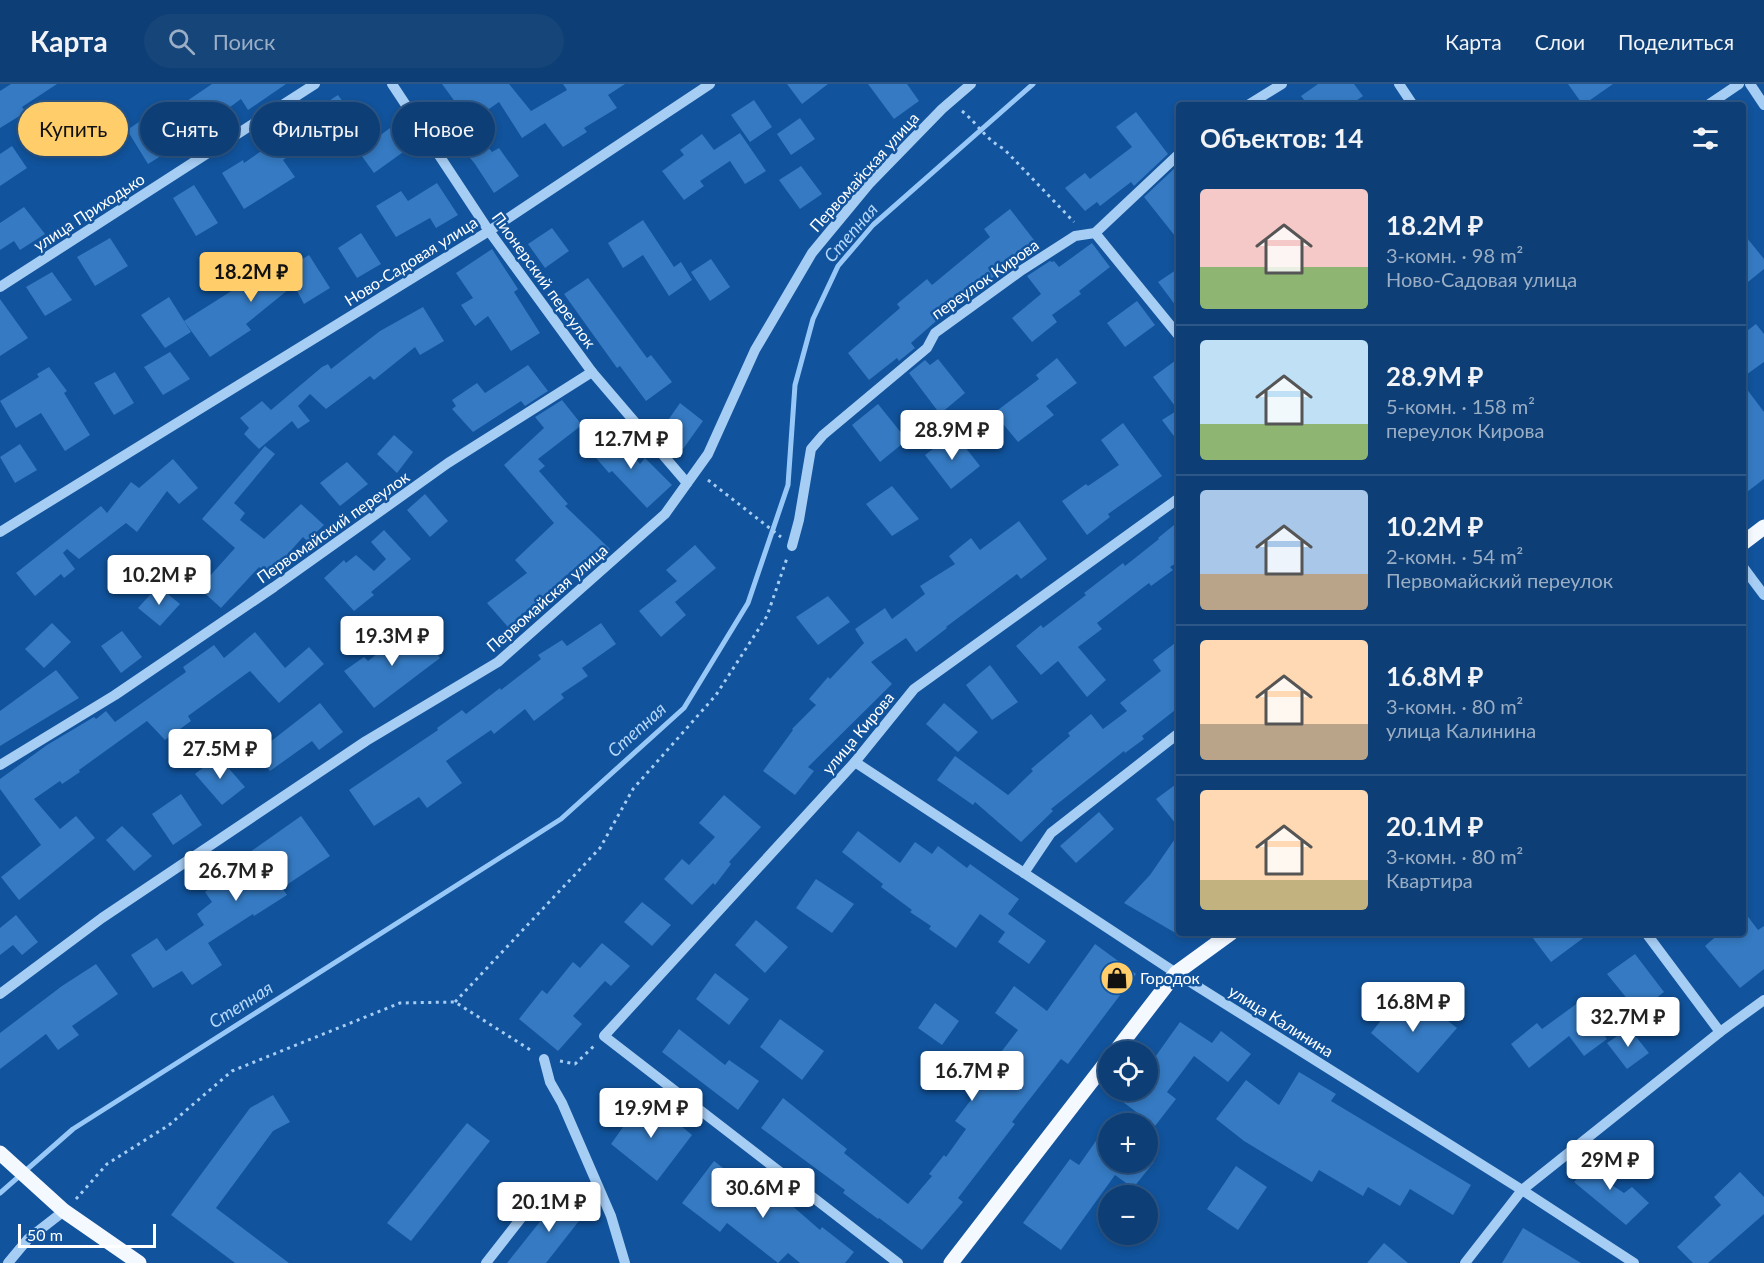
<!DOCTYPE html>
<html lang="ru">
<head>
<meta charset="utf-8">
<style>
  :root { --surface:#0d3e75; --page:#16457a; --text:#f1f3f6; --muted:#9aaec5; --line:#2d5787; --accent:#ffce6a }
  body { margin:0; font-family:Lato,sans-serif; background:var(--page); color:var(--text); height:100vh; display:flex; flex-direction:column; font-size:22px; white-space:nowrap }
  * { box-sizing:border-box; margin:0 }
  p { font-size:20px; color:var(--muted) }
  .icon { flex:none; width:33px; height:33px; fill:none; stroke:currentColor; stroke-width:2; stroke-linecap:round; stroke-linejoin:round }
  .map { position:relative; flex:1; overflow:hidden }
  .panel { position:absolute; left:1176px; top:18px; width:570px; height:834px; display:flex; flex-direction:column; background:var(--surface); border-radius:6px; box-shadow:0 3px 9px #0003,0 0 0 2px var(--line) }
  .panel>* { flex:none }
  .top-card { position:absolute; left:18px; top:18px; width:570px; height:54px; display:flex; gap:12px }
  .tools { position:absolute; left:1098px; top:957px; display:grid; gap:12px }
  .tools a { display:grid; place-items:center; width:60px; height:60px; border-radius:50%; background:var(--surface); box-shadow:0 3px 9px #0003,0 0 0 2px var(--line); font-size:30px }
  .scale { position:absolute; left:18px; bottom:15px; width:138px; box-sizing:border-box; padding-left:6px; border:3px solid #fff; border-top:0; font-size:16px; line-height:21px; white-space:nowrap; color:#fff; -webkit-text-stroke:4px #11539c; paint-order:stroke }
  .price { position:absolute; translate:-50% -51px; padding:0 14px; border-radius:6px; background:#fff; color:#222; font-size:20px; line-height:39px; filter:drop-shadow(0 2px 3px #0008) }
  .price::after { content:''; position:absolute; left:50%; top:36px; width:18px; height:14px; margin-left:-9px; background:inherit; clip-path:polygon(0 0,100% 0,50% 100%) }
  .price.selected { background:var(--accent); color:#111 }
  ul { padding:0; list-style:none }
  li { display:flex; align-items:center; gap:18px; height:150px; padding:0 24px }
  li+li { border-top:2px solid var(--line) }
  li span { display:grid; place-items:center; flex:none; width:168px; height:120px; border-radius:6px; color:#555 }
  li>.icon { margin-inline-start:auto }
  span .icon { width:72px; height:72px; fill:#fffc; stroke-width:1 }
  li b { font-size:26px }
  h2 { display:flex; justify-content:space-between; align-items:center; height:72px; padding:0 24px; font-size:26px }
  .tag { padding:0 21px; border-radius:27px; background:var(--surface); box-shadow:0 3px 9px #0003,0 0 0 2px var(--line); font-size:21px; line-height:54px }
  .tag.selected { background:var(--accent); color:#111 }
  header { display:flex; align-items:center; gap:36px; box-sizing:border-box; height:84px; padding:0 30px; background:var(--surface); border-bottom:2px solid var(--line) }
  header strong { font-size:28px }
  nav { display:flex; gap:33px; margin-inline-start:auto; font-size:21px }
  .search { width:420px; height:54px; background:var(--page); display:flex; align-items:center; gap:15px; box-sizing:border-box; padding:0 21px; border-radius:33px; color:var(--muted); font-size:22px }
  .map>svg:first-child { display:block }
</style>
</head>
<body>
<header>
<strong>Карта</strong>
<div class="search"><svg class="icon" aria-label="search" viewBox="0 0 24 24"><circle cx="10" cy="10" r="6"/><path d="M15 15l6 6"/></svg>Поиск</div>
<nav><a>Карта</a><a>Слои</a><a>Поделиться</a></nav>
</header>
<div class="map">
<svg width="1764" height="1179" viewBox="0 0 1764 1179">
  <rect width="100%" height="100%" fill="#11539c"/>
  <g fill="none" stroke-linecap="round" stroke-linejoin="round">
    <!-- stream -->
    <polyline stroke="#98c8f8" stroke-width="5" points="0,1109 73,1045 561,735 684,624 748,519 788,401 795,301 813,235 838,182 873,141 1033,0"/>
  </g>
  <!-- building -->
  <g fill="#357ac2">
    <polygon points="11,0 57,0 22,23 26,28 0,44 0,7"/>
    <polygon points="212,0 286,0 248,26 241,15 215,34 217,37 198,51 190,40 163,58 169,67 148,80 127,46 169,18 175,25"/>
    <polygon points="442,0 509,0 531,27 567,6 563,0 625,0 608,11 617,24 584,44 587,48 563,63 545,39 522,54 499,18 469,39 492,68 499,64 519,92 494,109 475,80 442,39 461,26"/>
    <polygon points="787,0 828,0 802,20"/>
    <polygon points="868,0 907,0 919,17 894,35"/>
    <polygon points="1318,0 1354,0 1363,12 1350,21 1308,21 1301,12"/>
    <polygon points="1568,0 1613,0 1583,21"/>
    <polygon points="338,11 371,58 390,44 406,66 374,89 346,50 333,59 325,48 283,76 295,93 244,125 222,89 243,76 244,79 277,56 274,52"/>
    <polygon points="754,16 772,43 750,58 731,31"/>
    <polygon points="1136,28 1168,70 1134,102 1131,98 1100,122 1097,118 1085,127 1065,104 1085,89 1090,95 1132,63 1116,43"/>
    <polygon points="800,34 815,55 791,71 777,50"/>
    <polygon points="740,49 766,87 745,100 730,77 700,97 704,102 684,116 662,87 684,71 680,66 702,50 714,66"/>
    <polygon points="12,62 27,84 0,102 0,70"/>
    <polygon points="801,82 822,110 800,125 779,96"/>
    <polygon points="1177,82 1179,85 1179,157 1144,113"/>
    <polygon points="437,99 458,131 436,144 430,134 396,153 376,122 401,107 408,117"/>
    <polygon points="194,101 218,139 196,152 173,114"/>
    <polygon points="24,123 45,150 20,166 14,157 0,166 0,139"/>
    <polygon points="1010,125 1041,165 1018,180 1017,178 1012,182 1011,180 950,225 911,259 915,264 899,277 897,274 869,296 848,269 900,224 897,220 927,195 932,201 990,153 984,145"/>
    <polygon points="643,136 674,183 681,178 692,196 669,212 643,171 623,184 608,159"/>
    <polygon points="552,144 569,167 545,184 528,160"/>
    <polygon points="361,149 381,180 357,194 338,164"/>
    <polygon points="1743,149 1764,175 1764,185 1743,202"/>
    <polygon points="110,154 128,182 95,202 77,173"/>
    <polygon points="1092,159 1110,183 1079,207 1081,210 1052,231 1057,238 1032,258 1012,234 1041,210 1027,192 1050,177 1052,178 1054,177 1059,183"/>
    <polygon points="492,165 518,205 514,208 540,249 511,267 488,232 475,242 461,221 473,214 456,189"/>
    <polygon points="309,171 330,204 304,220 294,201 246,240 251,246 210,273 184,237 233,206 227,198 252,182 263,200"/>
    <polygon points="711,175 730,203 710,217 691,188"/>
    <polygon points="1179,184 1179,226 1158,198"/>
    <polygon points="52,188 72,216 45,232 26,203"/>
    <polygon points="588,194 647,274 651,271 672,298 646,317 620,282 617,284 564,210"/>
    <polygon points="169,213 191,248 165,264 141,231"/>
    <polygon points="0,215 28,254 0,272"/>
    <polygon points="1137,217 1155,241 1125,263 1107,239"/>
    <polygon points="423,223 444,257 420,271 415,263 374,296 370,292 326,325 310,310 298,322 310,337 298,345 292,337 259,365 244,350 249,344 240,334 262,317 271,326 322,283 328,280 331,285 380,247"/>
    <polygon points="1756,240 1764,250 1764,278 1743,293 1743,250"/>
    <polygon points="170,268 190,295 163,311 144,283"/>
    <polygon points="1057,274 1077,299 1046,322 1054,331 1018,358 994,329 1039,295 1036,291"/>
    <polygon points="1179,274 1179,359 1162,336 1178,326 1153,293"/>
    <polygon points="938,275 965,309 940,330 909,289 925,276 930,281"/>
    <polygon points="528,281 548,307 525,322 521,317 473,348 452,325 456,322 452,316 477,299 485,309"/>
    <polygon points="49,283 67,307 64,309 90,351 65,367 41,329 16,344 0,317 39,293 37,290"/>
    <polygon points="115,288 134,319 114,331 94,299"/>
    <polygon points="1743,300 1764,328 1764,395 1743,411"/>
    <polygon points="562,316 582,341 538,375 545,382 539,387 568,420 565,422 610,465 591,483 585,475 508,543 487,519 527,489 515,476 554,439 504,381 544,344 535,333"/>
    <polygon points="680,319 703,337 683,365 662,345"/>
    <polygon points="878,320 907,356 880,378 852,341"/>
    <polygon points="1123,339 1162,392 1108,430 1110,433 1087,451 1062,417 1086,400 1088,402 1119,381 1101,356"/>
    <polygon points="613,348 640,380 645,374 672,401 647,424 612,387 609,389 590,367"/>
    <polygon points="954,349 980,382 951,405 925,371"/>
    <polygon points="394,351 413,368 397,389 377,370"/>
    <polygon points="20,360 37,386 15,399 0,373"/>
    <polygon points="265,362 275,370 234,419 245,429 240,436 264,455 301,420 324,441 307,457 303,453 269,491 259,483 221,524 199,504 235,464 202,435"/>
    <polygon points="173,375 198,404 179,420 167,407 137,448 126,439 79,475 67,465 63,469 75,485 64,494 61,490 35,512 16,489 101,422 107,429 131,398 139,404"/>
    <polygon points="347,378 368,400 340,422 320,399"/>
    <polygon points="892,402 919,435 892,452 866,420"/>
    <polygon points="425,410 448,437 430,453 407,426"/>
    <polygon points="1019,437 1047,475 1021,495 1017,490 946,543 947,544 916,568 906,554 871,578 892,600 808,683 814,687 795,711 763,687 793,646 792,645 816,621 809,615 828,593 830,595 864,559 855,545 885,524 892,535 925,510 920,502 955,480 949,472 971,454 980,466"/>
    <polygon points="1179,437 1179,477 1170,483 1173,486 1151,502 1149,499 1097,539 1102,545 1078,563 1106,596 1087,613 1058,577 1041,591 1016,562 1041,541 1043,544 1086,511 1084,509 1123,479 1125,482 1159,455 1158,454"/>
    <polygon points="384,446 411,475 371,508 374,511 354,527 324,494 344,476 346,479 356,471 374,487 386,475 371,458"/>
    <polygon points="695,461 716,484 675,518 686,531 661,553 639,527 677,497 666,486"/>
    <polygon points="158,502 180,520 160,542 138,524"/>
    <polygon points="828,512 850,538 818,561 796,533"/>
    <polygon points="52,539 71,558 44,584 25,565"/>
    <polygon points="601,539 616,560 582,584 588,592 561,610 564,614 534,637 525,625 494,650 491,646 446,677 462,699 427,724 419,713 374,742 349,706 438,646 437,644 462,626 466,630 500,604 501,606 541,575 538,571 562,556 567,562"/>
    <polygon points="413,542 440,574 374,624 344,587 364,573 368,577"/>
    <polygon points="122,547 142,573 121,589 101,562"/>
    <polygon points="255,548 285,584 309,563 324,580 279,619 250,587 188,632 191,637 165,656 147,637 79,686 80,688 62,700 60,697 34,715 60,745 76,732 95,754 19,816 1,793 41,761 0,705 0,695 47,661 94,633 96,635 106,627 115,638 186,588 183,583 214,561 224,574"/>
    <polygon points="1179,556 1179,623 1142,652 1144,655 1125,669 1124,667 1051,725 1053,727 1021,758 975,718 973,721 937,696 955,672 1008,711 1033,687 1031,685 1070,652 1068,649 1091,630 1103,645 1127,627 1120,619 1161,587 1153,576"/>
    <polygon points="990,581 1018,618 992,636 966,601"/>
    <polygon points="56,586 79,614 0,662 0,627"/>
    <polygon points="320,619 343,648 319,666 312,657 270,687 256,669"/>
    <polygon points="944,619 978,648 958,668 926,640"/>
    <polygon points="218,672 245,703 222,721 195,690"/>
    <polygon points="1179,698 1179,744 1156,715"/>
    <polygon points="181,710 202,741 173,761 152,730"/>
    <polygon points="724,711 761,743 729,778 731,780 715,801 713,799 692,821 664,795 682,775 689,781 715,753 699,739"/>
    <polygon points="1099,728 1114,745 1076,779 1060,762"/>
    <polygon points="301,732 330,772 282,804 287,811 254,832 253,830 208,859 222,881 192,901 182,887 153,904 131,871 157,854 166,867 204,841 197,830 212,818 205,808 226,791 223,787"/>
    <polygon points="122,742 152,772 134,787 106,756"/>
    <polygon points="858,747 900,779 915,758 932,770 938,762 967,784 970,780 1019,815 1008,830 1046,857 1029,880 998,858 1005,848 980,830 956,864 929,845 931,842 910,828 912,826 881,803 883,800 842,768"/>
    <polygon points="1179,749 1179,851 1124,819 1150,791"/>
    <polygon points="816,795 854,820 832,849 796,824"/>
    <polygon points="642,818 671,841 652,862 624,838"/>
    <polygon points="1743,826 1758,846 1764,842 1764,885 1740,904 1705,862 1720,849 1743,849"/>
    <polygon points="16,831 38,858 22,871 13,861 0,871 0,844"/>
    <polygon points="756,836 788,863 765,889 735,861"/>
    <polygon points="1529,849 1590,849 1551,878"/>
    <polygon points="602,859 630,882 611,902 605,897 573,932 582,940 558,967 519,935 542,906 547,910 573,878 580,884"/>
    <polygon points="1095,860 1136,890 1068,980 1061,975 1012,1038 1015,1040 958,1114 963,1118 922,1166 879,1134 878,1135 843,1109 845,1106 761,1044 783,1014 847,1065 844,1069 908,1120 932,1092 929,1090 944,1071 946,1073 966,1045 955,1037 989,992 985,989 1018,946 995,929 1014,902 1047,927"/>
    <polygon points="1635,870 1664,908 1638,928 1607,890"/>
    <polygon points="96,880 118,910 72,942 79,951 58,966 46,950 0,985 0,949 62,902"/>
    <polygon points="715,889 749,915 729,941 696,915"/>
    <polygon points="1401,911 1428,932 1434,926 1457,944 1418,989 1371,949"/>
    <polygon points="1579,918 1607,955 1584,972 1569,952 1529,984 1511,960 1537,939 1542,945"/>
    <polygon points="935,919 959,937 942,961 918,944"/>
    <polygon points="780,935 824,967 802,996 760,963"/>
    <polygon points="1180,938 1212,959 1221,947 1251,970 1228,998 1194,972 1167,1008 1176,1015 1155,1042 1119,1015 1126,1006 1148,1006 1148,983"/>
    <polygon points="1629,944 1649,969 1627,985 1607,959"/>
    <polygon points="679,945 725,981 729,976 759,997 738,1026 662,968"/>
    <polygon points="1299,988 1336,1010 1331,1017 1471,1101 1453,1131 1410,1105 1400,1122 1368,1103 1363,1112 1319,1086 1312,1098 1244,1057 1216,1035 1246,996 1279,1021"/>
    <polygon points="273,1011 290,1038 273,1047 216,1124 289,1179 235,1179 171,1131 250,1024"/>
    <polygon points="645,1012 692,1051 657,1097 611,1060"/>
    <polygon points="467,1039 490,1057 411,1157 387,1139"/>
    <polygon points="1108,1040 1108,1078 1154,1078 1133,1104 1115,1091 1061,1166 1023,1139 1070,1075 1079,1081"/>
    <polygon points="1603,1067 1616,1079 1601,1094 1624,1109 1632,1103 1649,1119 1626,1141 1574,1098"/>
    <polygon points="714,1077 757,1110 766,1099 820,1146 822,1143 854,1168 845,1179 800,1179 788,1169 778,1179 727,1139 720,1148 682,1119"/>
    <polygon points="1236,1082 1267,1103 1238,1146 1207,1125"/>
    <polygon points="1740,1088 1764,1113 1764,1130 1708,1179 1693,1179 1677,1163 1721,1121 1714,1113"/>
    <polygon points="562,1110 586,1128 546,1179 507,1179"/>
    <polygon points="1523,1144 1581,1179 1502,1179"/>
    <polygon points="1384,1159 1408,1179 1367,1179"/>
  </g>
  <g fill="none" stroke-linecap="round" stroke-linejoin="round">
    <!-- path -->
    <g stroke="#a6cdf4" stroke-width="3" stroke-dasharray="3 4.5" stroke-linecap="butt">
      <path d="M962,27C979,41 984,54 1004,65L1074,138"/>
      <polyline points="708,396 781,453"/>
      <polyline points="455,918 600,764 633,705 716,611 767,532 787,474"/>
      <polyline points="560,977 575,980 594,962"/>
      <polyline points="76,1115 107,1080 169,1041 232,987 400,919 455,918 532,967"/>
    </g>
    <!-- minor -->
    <g stroke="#a6cdf4" stroke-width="10">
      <polyline points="392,0 489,147 592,288 687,399"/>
      <polyline points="1399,0 1413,21"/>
      <polyline points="1750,0 1764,21"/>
      <polyline points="1248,21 1282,0"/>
      <polyline points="1708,21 1739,0"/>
      <polyline points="1095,149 1179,252"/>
      <polyline points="0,203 315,0"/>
      <polyline points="0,448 489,147 710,0"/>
      <polyline points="792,462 799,436 811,365 823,351 927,264 935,249 1022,186 1075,152 1095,149 1179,70"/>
      <polyline points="1743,483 1764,511"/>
      <polyline points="855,678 1176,889 1522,1106 1634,1179"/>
      <polyline points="0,681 115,611 274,503 448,379 592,288"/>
      <polyline points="1024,789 1051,749 1179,649"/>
      <polyline points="1646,849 1720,948"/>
      <polyline points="0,910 102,834 366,657 498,578 665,430 708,370 755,266 812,169 869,100 942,25 971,0"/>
      <polyline points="544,975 550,998 562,1019 611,1132 625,1179"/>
      <polyline points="8,1179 28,1155 64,1127"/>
      <polyline points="486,1179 543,1106"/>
      <polyline points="898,1179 604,952 855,678 914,605 1179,414"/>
      <polyline points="1465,1179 1522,1106 1720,948 1764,916"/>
    </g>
    <!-- major -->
    <g stroke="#f4f8ff" stroke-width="15">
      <polyline points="1743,459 1764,443"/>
      <polyline points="1115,968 1176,889 1231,849"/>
      <polyline points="0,1069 64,1127 139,1179"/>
      <polyline points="951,1179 1108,976"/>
    </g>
  </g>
  <!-- icons -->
  <defs>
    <symbol id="shop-disc" viewBox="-11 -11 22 22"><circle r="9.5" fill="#ffce6a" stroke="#11539c"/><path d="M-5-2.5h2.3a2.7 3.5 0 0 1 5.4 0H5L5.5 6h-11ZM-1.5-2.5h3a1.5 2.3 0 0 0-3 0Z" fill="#111"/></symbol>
  </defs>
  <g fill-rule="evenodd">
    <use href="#shop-disc" x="1098" y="875" width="38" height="38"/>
  </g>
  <g text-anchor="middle" stroke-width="5" stroke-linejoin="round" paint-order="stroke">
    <!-- street labels -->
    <g font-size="16" fill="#fff" stroke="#11539c">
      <text transform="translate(864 88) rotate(-48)" y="6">Первомайская улица</text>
      <text transform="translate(89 128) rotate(-33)" y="6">улица Приходько</text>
      <text transform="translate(411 177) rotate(-32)" y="6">Ново-Садовая улица</text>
      <text transform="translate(985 195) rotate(-35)" y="6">переулок Кирова</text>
      <text transform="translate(544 196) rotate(54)" y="6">Пионерский переулок</text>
      <text transform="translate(333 443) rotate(-35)" y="6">Первомайский переулок</text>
      <text transform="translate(547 514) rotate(-41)" y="6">Первомайская улица</text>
      <text transform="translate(858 649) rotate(-50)" y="6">улица Кирова</text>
      <text transform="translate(1281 937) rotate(32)" y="6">улица Калинина</text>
    </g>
    <!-- poi labels -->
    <g font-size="16" fill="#fff" stroke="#11539c" text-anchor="start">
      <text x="1140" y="900">Городок</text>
    </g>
    <!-- water labels -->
    <g font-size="18" font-style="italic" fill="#b3d7fb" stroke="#11539c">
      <text transform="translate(851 149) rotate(-49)" y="6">Степная</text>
      <text transform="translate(637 646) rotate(-42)" y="6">Степная</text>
      <text transform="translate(241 921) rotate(-32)" y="6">Степная</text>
    </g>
  </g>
</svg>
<div class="tools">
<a><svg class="icon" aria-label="locate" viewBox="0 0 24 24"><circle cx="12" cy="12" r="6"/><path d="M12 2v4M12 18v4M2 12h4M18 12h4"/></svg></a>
<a>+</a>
<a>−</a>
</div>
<div class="scale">50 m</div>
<b class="price selected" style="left:251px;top:219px">18.2M ₽</b>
<b class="price" style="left:952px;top:377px">28.9M ₽</b>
<b class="price" style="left:631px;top:386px">12.7M ₽</b>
<b class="price" style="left:159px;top:522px">10.2M ₽</b>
<b class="price" style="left:392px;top:583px">19.3M ₽</b>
<b class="price" style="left:220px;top:696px">27.5M ₽</b>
<b class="price" style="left:236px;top:818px">26.7M ₽</b>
<b class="price" style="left:1413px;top:949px">16.8M ₽</b>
<b class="price" style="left:1628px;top:964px">32.7M ₽</b>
<b class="price" style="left:972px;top:1018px">16.7M ₽</b>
<b class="price" style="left:651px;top:1055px">19.9M ₽</b>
<b class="price" style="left:1610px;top:1107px">29M ₽</b>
<b class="price" style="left:763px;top:1135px">30.6M ₽</b>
<b class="price" style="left:549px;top:1149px">20.1M ₽</b>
<div class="top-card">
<a class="tag selected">Купить</a>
<a class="tag">Снять</a>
<a class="tag">Фильтры</a>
<a class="tag">Новое</a>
</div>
<section class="panel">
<h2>Объектов: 14<svg class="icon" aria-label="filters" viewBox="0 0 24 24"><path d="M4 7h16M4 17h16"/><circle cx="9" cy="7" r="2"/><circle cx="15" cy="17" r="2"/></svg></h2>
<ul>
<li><span style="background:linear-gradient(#f6c9c9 65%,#8fb573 0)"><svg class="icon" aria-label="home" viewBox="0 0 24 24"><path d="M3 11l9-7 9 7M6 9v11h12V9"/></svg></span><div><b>18.2M ₽</b><p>3-комн. · 98 m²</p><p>Ново-Садовая улица</p></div></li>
<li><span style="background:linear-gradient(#bfe0f5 70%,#8fb573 0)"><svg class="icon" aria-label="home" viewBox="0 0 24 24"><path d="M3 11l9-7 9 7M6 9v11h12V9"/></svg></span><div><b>28.9M ₽</b><p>5-комн. · 158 m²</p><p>переулок Кирова</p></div></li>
<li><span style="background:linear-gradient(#a9c7e8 70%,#b9a48a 0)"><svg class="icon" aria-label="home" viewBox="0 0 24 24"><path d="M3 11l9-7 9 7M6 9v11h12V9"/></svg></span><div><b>10.2M ₽</b><p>2-комн. · 54 m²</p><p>Первомайский переулок</p></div></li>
<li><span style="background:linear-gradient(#ffd9b3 70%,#b9a48a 0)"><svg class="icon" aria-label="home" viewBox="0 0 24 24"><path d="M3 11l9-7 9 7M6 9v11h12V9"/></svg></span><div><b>16.8M ₽</b><p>3-комн. · 80 m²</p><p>улица Калинина</p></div></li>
<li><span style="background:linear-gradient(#ffd9b3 75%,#c2b280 0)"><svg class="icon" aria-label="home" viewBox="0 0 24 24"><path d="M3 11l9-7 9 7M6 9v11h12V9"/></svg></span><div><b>20.1M ₽</b><p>3-комн. · 80 m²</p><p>Квартира</p></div></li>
</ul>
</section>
</div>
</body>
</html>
